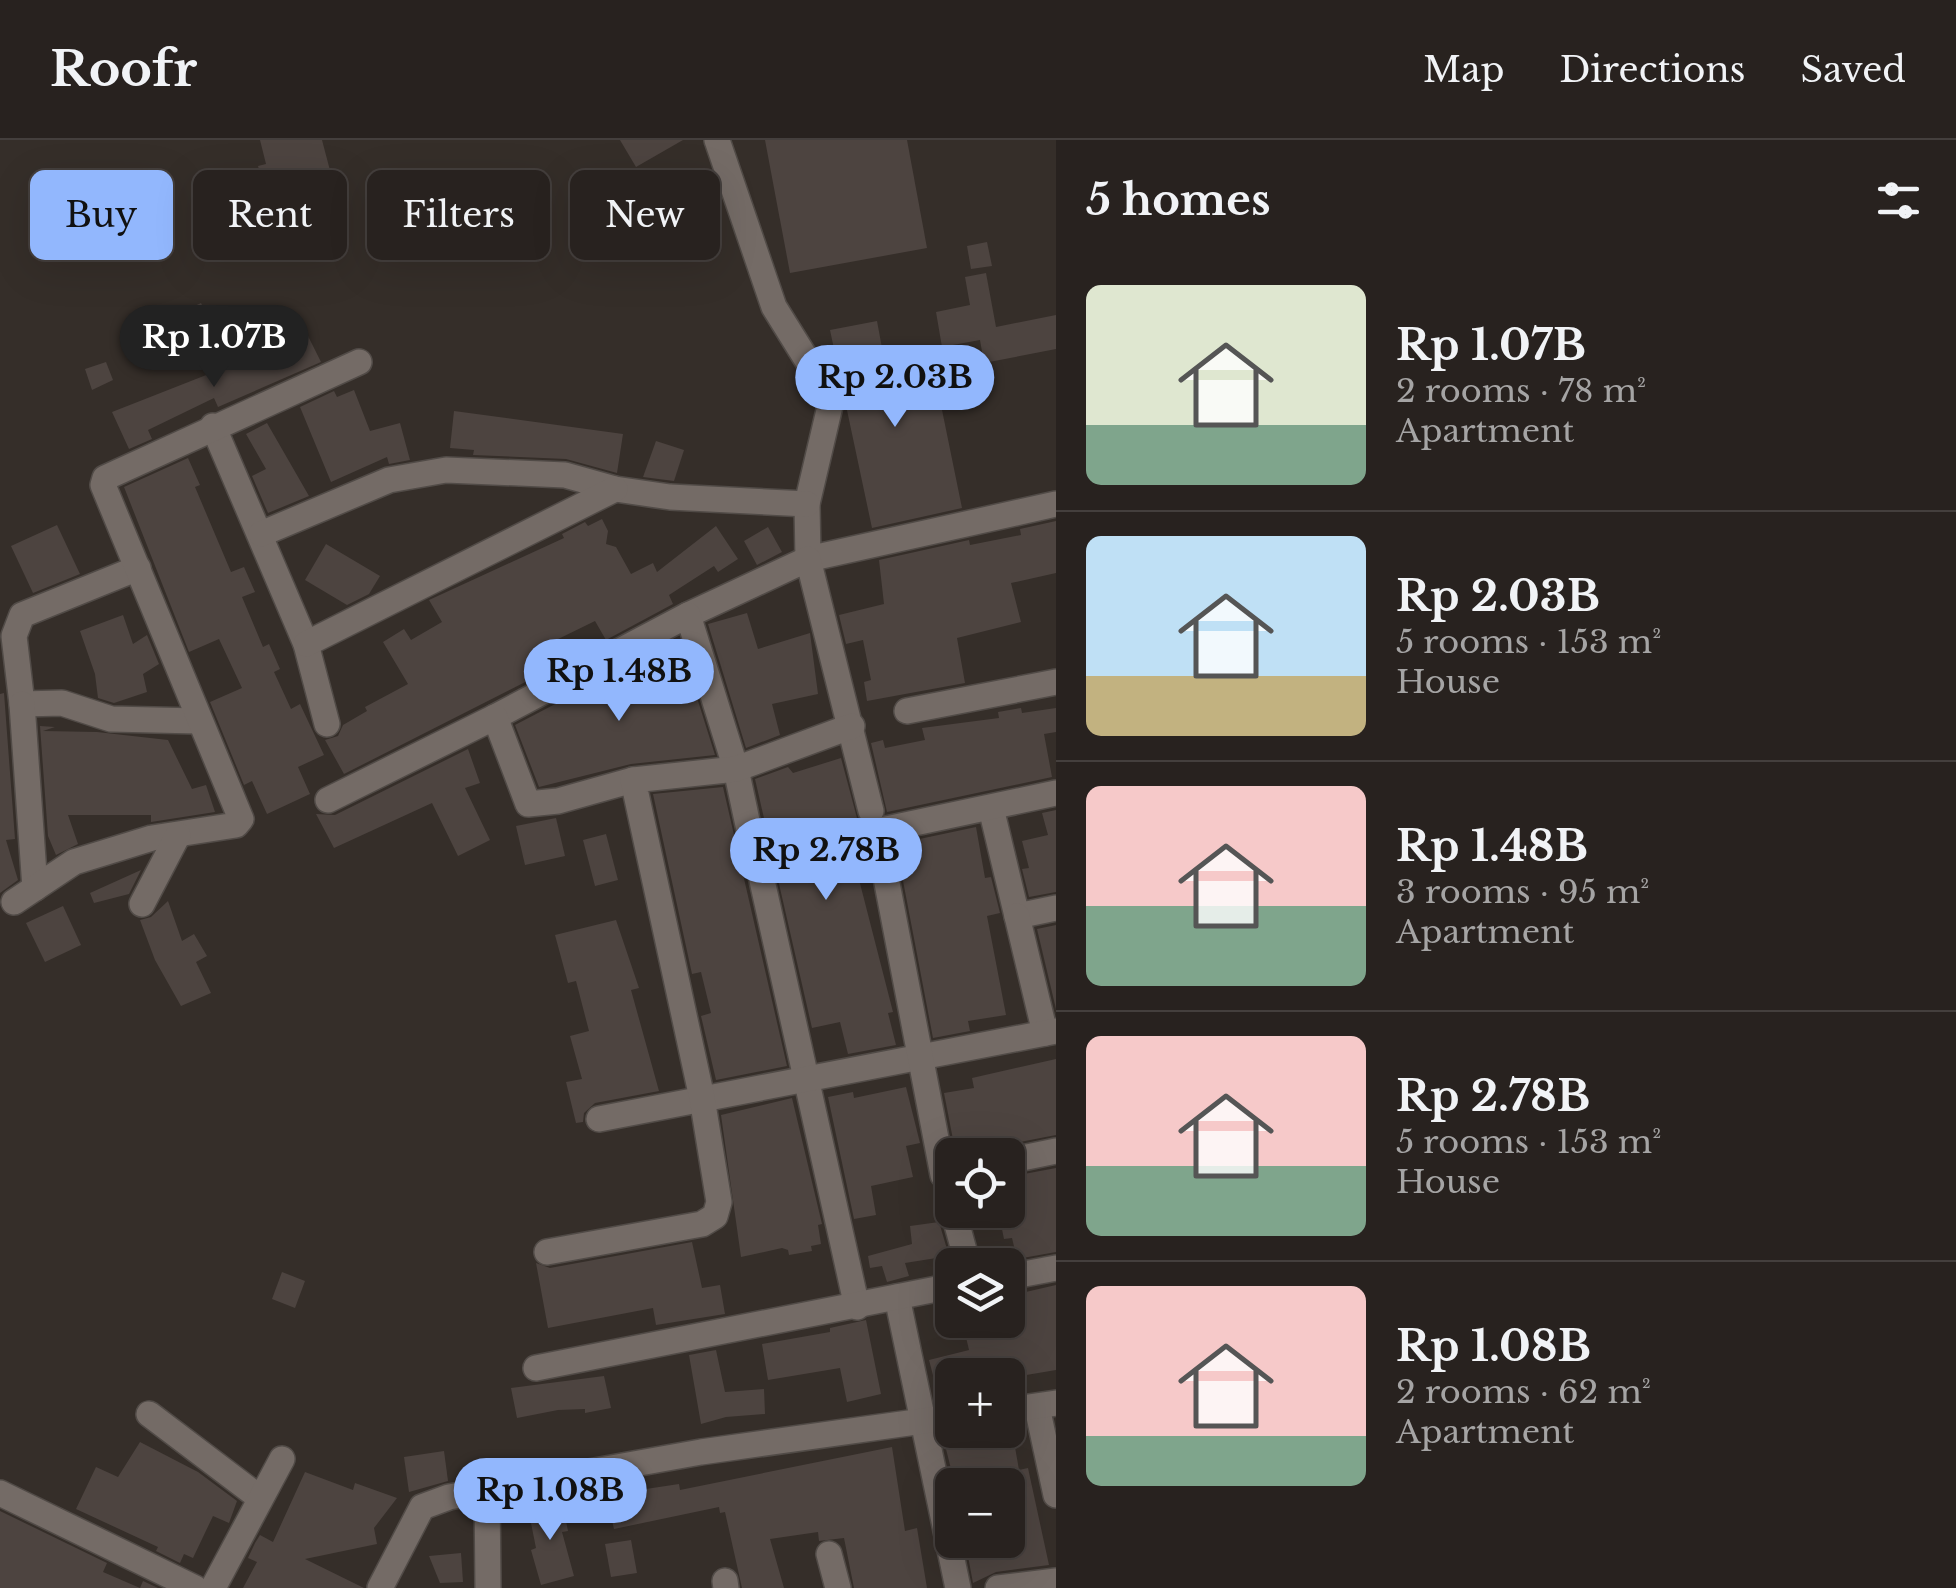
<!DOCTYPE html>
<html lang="en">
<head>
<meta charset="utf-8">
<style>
  :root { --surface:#28221f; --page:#302a28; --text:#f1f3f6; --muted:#a5a4a4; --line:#443f3d; --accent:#92b7fd }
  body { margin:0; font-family:"Libre Baskerville",serif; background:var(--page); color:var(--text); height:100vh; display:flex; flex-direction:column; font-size:38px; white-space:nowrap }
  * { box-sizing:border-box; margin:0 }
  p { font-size:32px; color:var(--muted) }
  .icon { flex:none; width:55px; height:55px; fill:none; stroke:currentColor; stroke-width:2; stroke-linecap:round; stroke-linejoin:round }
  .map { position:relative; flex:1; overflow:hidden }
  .sheet { display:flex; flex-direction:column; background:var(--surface); width:900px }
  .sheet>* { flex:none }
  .top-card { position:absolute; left:30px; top:30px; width:875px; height:90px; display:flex; gap:20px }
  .fabs { position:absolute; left:935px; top:998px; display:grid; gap:20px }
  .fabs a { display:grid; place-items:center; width:90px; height:90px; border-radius:15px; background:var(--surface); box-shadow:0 10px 40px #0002,0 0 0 2px var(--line); font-size:50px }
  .price { position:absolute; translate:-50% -85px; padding:0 22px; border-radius:35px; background:var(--accent); color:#111; font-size:32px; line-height:65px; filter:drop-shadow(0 2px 5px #0008) }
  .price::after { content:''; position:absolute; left:50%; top:60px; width:30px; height:22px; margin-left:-15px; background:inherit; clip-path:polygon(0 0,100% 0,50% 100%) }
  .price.selected { background:#222; color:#fff }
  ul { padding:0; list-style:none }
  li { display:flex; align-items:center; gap:30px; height:250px; padding:0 30px }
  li+li { border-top:2px solid var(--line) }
  li span { display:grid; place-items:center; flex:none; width:280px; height:200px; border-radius:15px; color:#555 }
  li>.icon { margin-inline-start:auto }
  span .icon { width:120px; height:120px; fill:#fffc; stroke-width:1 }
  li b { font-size:42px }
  h2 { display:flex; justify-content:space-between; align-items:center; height:120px; padding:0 30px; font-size:42px }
  .pill { padding:0 35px; border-radius:15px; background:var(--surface); box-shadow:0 10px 40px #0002,0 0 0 2px var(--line); font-size:35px; line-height:90px }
  .pill.selected { background:var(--accent); color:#111 }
  header { display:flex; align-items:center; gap:60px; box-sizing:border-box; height:140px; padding:0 50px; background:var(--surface); border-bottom:2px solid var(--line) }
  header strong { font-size:48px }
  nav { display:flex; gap:55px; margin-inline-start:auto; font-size:35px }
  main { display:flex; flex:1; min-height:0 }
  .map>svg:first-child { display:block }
</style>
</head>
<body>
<header>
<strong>Roofr</strong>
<nav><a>Map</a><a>Directions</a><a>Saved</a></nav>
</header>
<main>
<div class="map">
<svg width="1056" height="1448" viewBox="0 0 1056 1448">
  <rect width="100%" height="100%" fill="#352e29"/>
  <!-- building -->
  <g fill="#4d4440">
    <polygon points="260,0 322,0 332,38 286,49 293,116 282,118 276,94 253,96 250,72 270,70 258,26 266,24"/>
    <polygon points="620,0 683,0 636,27"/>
    <polygon points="765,0 907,0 927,108 790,133"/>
    <polygon points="399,38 408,76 380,82 371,46"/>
    <polygon points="987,102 992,126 971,129 967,106"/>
    <polygon points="986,133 996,187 1056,175 1056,209 984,223 980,200 942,207 936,172 970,165 965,137"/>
    <polygon points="201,163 215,193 162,217 148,188"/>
    <polygon points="877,181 887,235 931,216 962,368 872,388 830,190"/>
    <polygon points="308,196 321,222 218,267 214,258 148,290 152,299 129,309 112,272 247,219 248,224"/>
    <polygon points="106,222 113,240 92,250 85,229"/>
    <polygon points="354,250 370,291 400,283 410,320 389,324 387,317 331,342 300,267 334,251 337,257"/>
    <polygon points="454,271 623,294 617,333 566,319 473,315 474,310 450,308"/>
    <polygon points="267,283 309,356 268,373 252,336 266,329 246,294"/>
    <polygon points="656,301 684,310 674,341 643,337"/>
    <polygon points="188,318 200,345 195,347 231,432 244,427 255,452 242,457 263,507 269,504 280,529 274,532 291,569 300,564 324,615 298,627 310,654 267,674 252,641 244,645 210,562 242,548 219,499 189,512 124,347"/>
    <polygon points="602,379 608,391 606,404 616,407 631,434 653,423 657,432 716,386 738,419 718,432 714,426 669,455 673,464 606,500 595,481 548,504 559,525 344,634 325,600 338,596 343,585 367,571 365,567 408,544 383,502 404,489 411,500 442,482 429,460 564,398 562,394 585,382 588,386"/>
    <polygon points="1056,381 1056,433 1011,443 1021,482 957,498 965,543 867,561 864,542 871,540 863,500 846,504 839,475 884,464 879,420 969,400 970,405 1021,395 1020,389"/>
    <polygon points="57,385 80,434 33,453 11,406"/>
    <polygon points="768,387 782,412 757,425 744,401"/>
    <polygon points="326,404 380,436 369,454 347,465 305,440"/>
    <polygon points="747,473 758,509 810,493 818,554 772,564 780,595 746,608 708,484"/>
    <polygon points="123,475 133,504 147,495 159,524 143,534 147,552 114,563 98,558 95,534 80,491"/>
    <polygon points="682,510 715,615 631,624 539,647 515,585 582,550"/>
    <polygon points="4,553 15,699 6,700 18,740 0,753 0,554"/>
    <polygon points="1021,568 1022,573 1056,568 1056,592 1044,594 1052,637 887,672 871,603 883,600 885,608 925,600 922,588 999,578 998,572"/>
    <polygon points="40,586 55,587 43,591 97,592 168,600 192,649 206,645 215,672 151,682 151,675 68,675 78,704 56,715 48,696"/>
    <polygon points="468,609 480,643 465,648 490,700 458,716 432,663 334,708 316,674 335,675"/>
    <polygon points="841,618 857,678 844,681 893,872 888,873 896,905 848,914 840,882 812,888 755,639 788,627 793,633"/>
    <polygon points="723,647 787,926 716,940 701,876 711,873 701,832 692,834 653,654"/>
    <polygon points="1056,670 1056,752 1029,757 1022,729 1029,728 1022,701 1048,695 1042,673"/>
    <polygon points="556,678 565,716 525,725 516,686"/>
    <polygon points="976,687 985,738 991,737 1000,773 987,776 1006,875 968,881 970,891 933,898 896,704"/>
    <polygon points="606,694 618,740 595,746 583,700"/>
    <polygon points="141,730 129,754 94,763 90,753"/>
    <polygon points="168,761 182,801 194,794 207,816 196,822 211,853 181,866 155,820 140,780 151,777"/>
    <polygon points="63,766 81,805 45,822 26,783"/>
    <polygon points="616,780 639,848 631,850 659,951 595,963 584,973 583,982 576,983 566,942 582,939 570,896 589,891 576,841 568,843 555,795"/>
    <polygon points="1056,785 1056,869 1037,789"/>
    <polygon points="1056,919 1056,995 1005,1005 993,1015 956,1015 944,953 974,948 972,938"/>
    <polygon points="906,947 920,1003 906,1006 913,1037 871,1046 876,1075 854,1079 828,957 853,952 854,958"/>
    <polygon points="792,958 822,1084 818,1085 821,1104 811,1106 812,1111 789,1115 788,1110 782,1108 741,1117 721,975"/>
    <polygon points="1056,1028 1056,1112 1017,1119 1012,1098 1004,1099 998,1070 1008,1070 1008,1037"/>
    <polygon points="939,1082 949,1116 905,1123 909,1136 887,1142 882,1126 870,1128 868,1116 912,1104 910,1086"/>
    <polygon points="692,1102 702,1148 720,1145 725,1174 656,1185 653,1168 548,1188 536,1123 550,1128"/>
    <polygon points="282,1132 305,1141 295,1168 272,1159"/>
    <polygon points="1056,1145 1056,1230 1009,1238 952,1235 952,1261 940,1262 929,1220 969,1210 962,1180 1008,1180 1008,1156"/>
    <polygon points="866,1180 881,1254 847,1262 840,1228 768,1240 762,1204 830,1192 830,1188"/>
    <polygon points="716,1210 725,1252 764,1249 765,1274 726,1277 701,1284 689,1215"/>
    <polygon points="604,1236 611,1268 585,1273 585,1269 558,1270 517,1278 511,1248"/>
    <polygon points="981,1290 1012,1290 1019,1330 1028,1328 1049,1425 996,1432 973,1443 965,1400 1008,1400 1008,1345 955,1345 944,1301"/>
    <polygon points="140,1302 198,1332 237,1361 229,1383 213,1376 193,1418 184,1414 180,1423 156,1411 158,1407 76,1369 96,1327 118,1337"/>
    <polygon points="892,1307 905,1391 917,1388 927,1448 854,1448 844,1398 819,1401 818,1392 770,1399 784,1448 742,1448 725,1372 720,1373 719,1367 614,1389 606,1355 679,1344 680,1350"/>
    <polygon points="444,1311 448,1341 409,1352 404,1317"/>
    <polygon points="305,1332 353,1350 355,1343 397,1358 374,1388 377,1404 305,1419 364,1448 243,1448 257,1422 248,1418 255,1403 260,1395 273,1402"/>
    <polygon points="562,1361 568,1391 562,1392 574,1436 541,1445 531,1410 536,1408 528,1368"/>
    <polygon points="0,1371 107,1423 103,1432 140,1448 143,1441 158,1448 0,1448"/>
    <polygon points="631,1400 637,1433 611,1437 605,1404"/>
    <polygon points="461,1413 463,1442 440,1443 429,1416"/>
  </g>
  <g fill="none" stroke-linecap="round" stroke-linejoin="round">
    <defs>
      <g id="minor">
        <polyline points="717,0 774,167 825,249 830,266 807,364 808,419 1056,364"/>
        <polyline points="213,286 306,504 327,584"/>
        <polyline points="261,394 389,340 446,330 565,335 615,349 670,357 807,364"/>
        <polyline points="138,428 22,475 14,496 22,564 62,563 111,579 198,581"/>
        <polyline points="688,475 808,419 871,671"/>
        <polyline points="306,504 615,349"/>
        <polyline points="22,564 35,748"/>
        <polyline points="907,571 1056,542"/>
        <polyline points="495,577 688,475 736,629 749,690"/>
        <polyline points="328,660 495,577 528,664 558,661 633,640"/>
        <polyline points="991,668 1017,776 1056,768"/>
        <polyline points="753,700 857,1167"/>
        <polyline points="14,762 74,722 152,698 236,685 241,679 103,345 105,338 359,222"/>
        <polyline points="142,764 178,695"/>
        <polyline points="1017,776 1045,893"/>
        <polyline points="599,979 1056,891"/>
        <polyline points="1008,1021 1056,1011"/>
        <polyline points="952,1033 943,1035 877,691 1056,653"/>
        <polyline points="953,1070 968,1125"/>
        <polyline points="547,1112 702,1084 715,1076 719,1062 702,958 633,640 736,629 852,586"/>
        <polyline points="1008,1137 1056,1128"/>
        <polyline points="897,1157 958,1448"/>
        <polyline points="536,1228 952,1146"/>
        <polyline points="1037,1267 1056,1355"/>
        <polyline points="1008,1270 1056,1263"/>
        <polyline points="149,1274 260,1358"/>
        <polyline points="0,1353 195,1448"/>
        <polyline points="487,1353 488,1448"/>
        <polyline points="829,1414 838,1448"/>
        <polyline points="725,1441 726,1448"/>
        <polyline points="213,1448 282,1319"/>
        <polyline points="380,1448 422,1367 449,1357 701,1312 952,1277"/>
        <polyline points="998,1448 1056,1441"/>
      </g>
    </defs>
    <!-- minor casing -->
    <use href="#minor" stroke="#514b47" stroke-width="28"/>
    <!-- minor -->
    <use href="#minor" stroke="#746b66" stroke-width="25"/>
  </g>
</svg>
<div class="fabs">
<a><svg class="icon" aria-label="locate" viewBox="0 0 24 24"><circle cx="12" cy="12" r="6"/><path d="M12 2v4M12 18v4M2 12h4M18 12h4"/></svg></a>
<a><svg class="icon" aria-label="layers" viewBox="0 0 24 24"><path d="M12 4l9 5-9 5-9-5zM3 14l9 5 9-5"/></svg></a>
<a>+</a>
<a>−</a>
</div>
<b class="price selected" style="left:214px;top:250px">Rp 1.07B</b>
<b class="price" style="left:895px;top:290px">Rp 2.03B</b>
<b class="price" style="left:619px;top:584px">Rp 1.48B</b>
<b class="price" style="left:826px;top:763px">Rp 2.78B</b>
<b class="price" style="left:550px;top:1403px">Rp 1.08B</b>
<div class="top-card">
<a class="pill selected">Buy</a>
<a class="pill">Rent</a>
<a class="pill">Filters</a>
<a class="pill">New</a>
</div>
</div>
<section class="sheet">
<h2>5 homes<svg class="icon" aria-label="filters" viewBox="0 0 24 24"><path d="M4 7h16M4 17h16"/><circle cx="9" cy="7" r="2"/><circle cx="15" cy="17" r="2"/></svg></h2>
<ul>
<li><span style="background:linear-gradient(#dfe7d0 70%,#7fa58c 0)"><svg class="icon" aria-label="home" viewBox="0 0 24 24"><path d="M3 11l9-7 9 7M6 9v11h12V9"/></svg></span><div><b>Rp 1.07B</b><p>2 rooms · 78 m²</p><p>Apartment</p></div></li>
<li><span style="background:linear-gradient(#bfe0f5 70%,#c2b280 0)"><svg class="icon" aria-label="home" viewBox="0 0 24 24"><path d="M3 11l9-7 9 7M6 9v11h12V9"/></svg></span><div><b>Rp 2.03B</b><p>5 rooms · 153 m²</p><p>House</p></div></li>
<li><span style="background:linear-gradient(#f6c9c9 60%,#7fa58c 0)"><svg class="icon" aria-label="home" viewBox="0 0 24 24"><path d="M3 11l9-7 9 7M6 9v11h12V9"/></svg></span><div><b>Rp 1.48B</b><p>3 rooms · 95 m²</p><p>Apartment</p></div></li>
<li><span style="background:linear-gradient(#f6c9c9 65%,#7fa58c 0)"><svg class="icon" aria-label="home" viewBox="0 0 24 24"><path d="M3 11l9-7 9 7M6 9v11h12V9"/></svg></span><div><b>Rp 2.78B</b><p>5 rooms · 153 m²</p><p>House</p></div></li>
<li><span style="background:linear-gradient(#f6c9c9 75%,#7fa58c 0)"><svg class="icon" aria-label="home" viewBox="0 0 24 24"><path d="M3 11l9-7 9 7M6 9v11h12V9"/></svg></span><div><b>Rp 1.08B</b><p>2 rooms · 62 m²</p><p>Apartment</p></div></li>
</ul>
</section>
</main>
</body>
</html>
